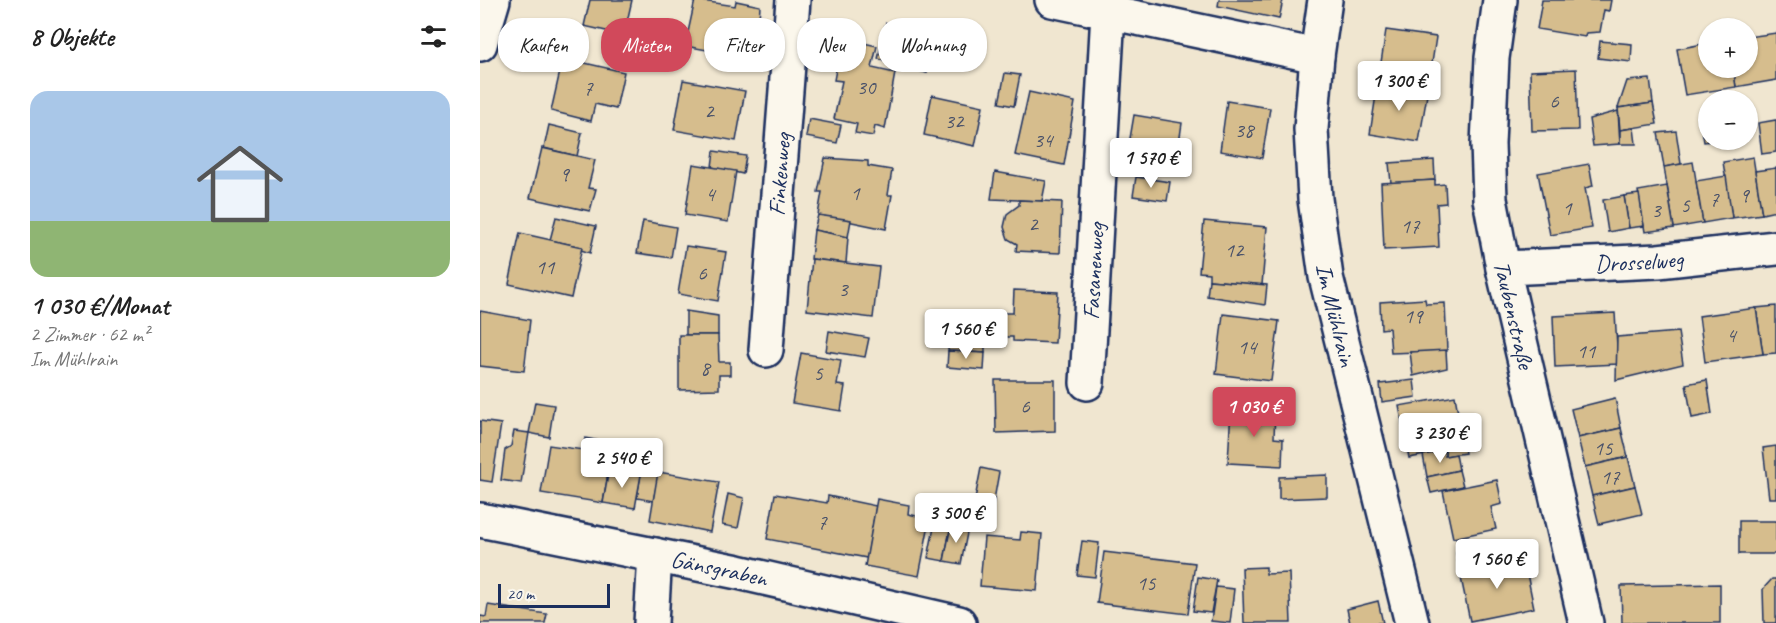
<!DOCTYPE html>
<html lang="de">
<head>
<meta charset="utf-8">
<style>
  :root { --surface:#fff; --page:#f2f2f2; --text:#222; --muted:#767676; --line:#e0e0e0; --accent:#d1495b }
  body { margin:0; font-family:Caveat,sans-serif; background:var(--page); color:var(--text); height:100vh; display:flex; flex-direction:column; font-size:22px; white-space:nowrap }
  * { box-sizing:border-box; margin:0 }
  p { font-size:20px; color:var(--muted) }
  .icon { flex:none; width:33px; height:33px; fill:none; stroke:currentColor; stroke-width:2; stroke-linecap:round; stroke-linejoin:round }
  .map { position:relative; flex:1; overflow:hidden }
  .sheet { display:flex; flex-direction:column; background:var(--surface); width:480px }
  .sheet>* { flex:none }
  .top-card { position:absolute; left:18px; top:18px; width:570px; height:54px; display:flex; gap:12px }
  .buttons { position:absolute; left:1218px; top:18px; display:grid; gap:12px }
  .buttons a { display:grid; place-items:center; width:60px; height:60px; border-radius:50%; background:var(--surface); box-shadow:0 2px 4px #0004; font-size:30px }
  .scale { position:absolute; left:18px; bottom:15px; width:112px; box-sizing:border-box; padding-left:6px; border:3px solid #1b2f5e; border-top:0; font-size:16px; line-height:21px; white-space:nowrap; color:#1b2f5e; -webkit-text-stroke:4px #fbf7ec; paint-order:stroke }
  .price { position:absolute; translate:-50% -51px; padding:0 14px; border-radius:6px; background:#fff; color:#222; font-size:20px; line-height:39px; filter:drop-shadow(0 2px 3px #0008) }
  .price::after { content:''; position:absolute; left:50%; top:36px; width:18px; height:14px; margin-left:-9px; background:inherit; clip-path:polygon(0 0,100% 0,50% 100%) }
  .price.current { background:var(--accent); color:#fff }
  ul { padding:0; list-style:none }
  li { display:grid; align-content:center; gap:12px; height:318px; padding:0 30px }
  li+li { border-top:2px solid var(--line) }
  li span { display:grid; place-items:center; height:186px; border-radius:18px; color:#555 }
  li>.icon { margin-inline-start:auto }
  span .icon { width:108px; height:108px; fill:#fffc; stroke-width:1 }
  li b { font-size:26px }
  h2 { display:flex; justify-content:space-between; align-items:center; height:72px; padding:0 30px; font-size:26px }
  .chip { padding:0 21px; border-radius:24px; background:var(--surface); box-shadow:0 2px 4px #0004; font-size:21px; line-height:54px }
  .chip.current { background:var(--accent); color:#fff }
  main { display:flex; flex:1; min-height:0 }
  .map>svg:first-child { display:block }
</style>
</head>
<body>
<main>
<section class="sheet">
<h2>8 Objekte<svg class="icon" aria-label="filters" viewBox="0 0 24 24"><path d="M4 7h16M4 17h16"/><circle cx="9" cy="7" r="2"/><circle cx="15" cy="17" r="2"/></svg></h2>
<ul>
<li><span style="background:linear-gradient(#a9c7e8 70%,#8fb573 0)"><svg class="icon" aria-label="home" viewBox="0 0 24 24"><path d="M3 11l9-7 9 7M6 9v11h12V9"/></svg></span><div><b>1 030 €/Monat</b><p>2 Zimmer · 62 m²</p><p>Im Mühlrain</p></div></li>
</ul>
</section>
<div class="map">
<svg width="1296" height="623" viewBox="0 0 1296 623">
  <rect width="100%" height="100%" fill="#f0e6d0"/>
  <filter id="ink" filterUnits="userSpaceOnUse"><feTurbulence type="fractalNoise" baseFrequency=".0167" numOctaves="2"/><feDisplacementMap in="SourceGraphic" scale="12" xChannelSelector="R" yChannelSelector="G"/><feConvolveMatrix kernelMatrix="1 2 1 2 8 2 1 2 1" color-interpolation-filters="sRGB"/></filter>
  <g filter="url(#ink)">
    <!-- building -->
    <g fill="#d6bd8d" stroke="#1b2f5e" stroke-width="1.5">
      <polygon points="110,0 152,0 144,35 104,26"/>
      <polygon points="215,0 255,6 256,1 280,6 276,59 205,46"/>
      <polygon points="739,0 803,0 799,19 738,6"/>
      <polygon points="1062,0 1131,0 1129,11 1124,10 1120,32 1106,33 1105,37 1057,29"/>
      <polygon points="406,23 439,30 431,66 398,59"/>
      <polygon points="906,30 956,37 948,89 898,82"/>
      <polygon points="1296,33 1296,80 1256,87 1253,68 1268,68 1268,37"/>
      <polygon points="437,35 454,39 447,73 431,69"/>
      <polygon points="362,38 397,46 392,68 415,73 405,129 395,126 393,136 375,133 377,124 354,119 362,81 354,80"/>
      <polygon points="1120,41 1152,44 1151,62 1118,58"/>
      <polygon points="1228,43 1228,68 1253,68 1256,87 1205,95 1197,49"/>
      <polygon points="83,58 144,72 136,109 115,104 111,121 71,111"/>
      <polygon points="1096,69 1098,130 1052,131 1050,71"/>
      <polygon points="525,73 540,75 534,106 519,103"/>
      <polygon points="1170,79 1173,103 1138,108 1147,81"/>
      <polygon points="203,80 265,91 256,141 194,130"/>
      <polygon points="898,82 948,89 939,142 890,134"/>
      <polygon points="549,92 595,102 584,165 535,155"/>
      <polygon points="452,95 503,106 495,146 444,135"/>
      <polygon points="747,101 790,108 782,158 740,151"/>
      <polygon points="1173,103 1177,124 1140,130 1138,108"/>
      <polygon points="1138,111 1140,144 1113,146 1109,119"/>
      <polygon points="654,115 702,123 696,164 647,156"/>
      <polygon points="329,119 361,125 357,143 326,137"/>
      <polygon points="1296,120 1296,152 1282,154 1278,123"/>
      <polygon points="1228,121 1228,140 1240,140 1224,142 1221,123"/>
      <polygon points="69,125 102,133 97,156 64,148"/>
      <polygon points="1154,128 1156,144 1140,144 1140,130"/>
      <polygon points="1196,131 1201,164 1184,167 1178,133"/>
      <polygon points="62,148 115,160 108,188 116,189 110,211 50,198"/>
      <polygon points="234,151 266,156 263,174 232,167"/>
      <polygon points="1273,157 1282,214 1252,218 1243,162"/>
      <polygon points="345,158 388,161 388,166 412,170 408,195 412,195 406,229 338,215 342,192 338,192"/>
      <polygon points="954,160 955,180 911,183 909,163"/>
      <polygon points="1213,162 1223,223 1194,228 1184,167"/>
      <polygon points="213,164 256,171 248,222 205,215"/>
      <polygon points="1109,164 1113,186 1105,188 1112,228 1070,235 1058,173"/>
      <polygon points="1296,168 1296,211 1282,214 1275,171"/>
      <polygon points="515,172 566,181 562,201 511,199"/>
      <polygon points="1246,176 1252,218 1223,223 1216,181"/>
      <polygon points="656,177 690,182 687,201 653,196"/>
      <polygon points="955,180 955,185 965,184 966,203 957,204 959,247 904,250 901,183"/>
      <polygon points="1187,186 1194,228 1165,232 1158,191"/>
      <polygon points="1159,194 1164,226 1149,228 1144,196"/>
      <polygon points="1144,196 1149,228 1128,232 1123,200"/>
      <polygon points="539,200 582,202 580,253 536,251 537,244 528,239 524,227 527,214 539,205"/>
      <polygon points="338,215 371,220 368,237 334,230"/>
      <polygon points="76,217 116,226 110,253 101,250 102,247 70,240"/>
      <polygon points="163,221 196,227 191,258 157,253"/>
      <polygon points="724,221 787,227 782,285 729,280 729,273 719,272"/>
      <polygon points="334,230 368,237 366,263 331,259"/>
      <polygon points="40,233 102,247 91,298 29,284"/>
      <polygon points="206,246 246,252 238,301 198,294"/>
      <polygon points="332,259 399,267 393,318 327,310"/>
      <polygon points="729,280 787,285 785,305 727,296"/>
      <polygon points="534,290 578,292 575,343 533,341 533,337 519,337 520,313 533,313"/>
      <polygon points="945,299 946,304 965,303 967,351 911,353 909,328 901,329 900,302"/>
      <polygon points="1296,306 1296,353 1283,354 1276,308"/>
      <polygon points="1276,308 1283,354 1225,362 1219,316"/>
      <polygon points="0,311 50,320 44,371 0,366"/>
      <polygon points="206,311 238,316 238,335 206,335"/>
      <polygon points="1135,313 1138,364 1075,367 1073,316"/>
      <polygon points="743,314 799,321 791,381 736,374"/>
      <polygon points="470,321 497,321 497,335 505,335 505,353 468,351"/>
      <polygon points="349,331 389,338 385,357 346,351"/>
      <polygon points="1198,332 1203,364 1136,380 1137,337"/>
      <polygon points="199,335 238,335 239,362 250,362 250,375 239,375 239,389 199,390"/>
      <polygon points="966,350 967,368 933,376 930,352"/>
      <polygon points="468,351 505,353 504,370 467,367"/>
      <polygon points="321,353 361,360 357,385 365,386 361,411 312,403"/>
      <polygon points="515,380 575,380 575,431 516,433"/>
      <polygon points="934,380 936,397 902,402 900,384"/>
      <polygon points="1227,380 1232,414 1212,418 1206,384"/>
      <polygon points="975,396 985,453 965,456 965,451 929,458 919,406"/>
      <polygon points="1135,398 1141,428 1098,438 1091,409"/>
      <polygon points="55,402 74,405 69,437 49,433"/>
      <polygon points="751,408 795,410 794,438 803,439 802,466 748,463"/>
      <polygon points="0,421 21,424 12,482 0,480"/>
      <polygon points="1141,428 1148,457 1105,467 1098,438"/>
      <polygon points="34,431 49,433 41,483 21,480 25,450 31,446"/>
      <polygon points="105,438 130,443 128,455 131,455 123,503 61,493 69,445 103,450"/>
      <polygon points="1296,446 1296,498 1289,498 1283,448"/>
      <polygon points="965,451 965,456 976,454 979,470 947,477 943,455"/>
      <polygon points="1148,457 1155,486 1112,496 1105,467"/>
      <polygon points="163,461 181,465 173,501 157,498"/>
      <polygon points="501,468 519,472 511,517 492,514"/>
      <polygon points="129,469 161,475 155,508 123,503"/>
      <polygon points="979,470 983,486 951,493 947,477"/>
      <polygon points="178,472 239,482 230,532 170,520"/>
      <polygon points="847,475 847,497 799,499 799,477"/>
      <polygon points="1017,480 1022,504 1011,507 1016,529 973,538 963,491"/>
      <polygon points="1155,486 1162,514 1119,524 1112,496"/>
      <polygon points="248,494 264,498 258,528 242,525"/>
      <polygon points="295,494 347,503 348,496 396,506 387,558 287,539"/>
      <polygon points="397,499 429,505 428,514 450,519 439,576 385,566"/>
      <rect x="1259" y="521" width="37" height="33"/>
      <polygon points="455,522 471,525 464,561 448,558"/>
      <polygon points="471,525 488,528 481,564 464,561"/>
      <polygon points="541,532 562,534 557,591 500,586 504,537 540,540"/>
      <polygon points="602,541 619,543 615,577 597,575"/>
      <polygon points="1025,542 1029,558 979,569 976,553"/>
      <polygon points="624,552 715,563 708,614 617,603"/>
      <polygon points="1044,559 1054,608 990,621 980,573"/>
      <polygon points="786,567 786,574 809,573 811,623 764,623 762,568"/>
      <polygon points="718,577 737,580 731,613 713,611"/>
      <polygon points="1292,579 1296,579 1296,623 1284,623 1283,589"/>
      <polygon points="1240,584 1240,623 1142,623 1141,586"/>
      <polygon points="736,587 754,589 750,623 731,621"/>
      <polygon points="898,601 903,623 870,623 867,609"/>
      <polygon points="8,605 67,614 65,623 0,623 0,616 6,617"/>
    </g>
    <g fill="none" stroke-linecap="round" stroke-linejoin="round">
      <defs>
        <g id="street">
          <polyline points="572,0 837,56"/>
          <path id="s1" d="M845,0L837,56L831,129L835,199L846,277L932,623"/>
          <path id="s2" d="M1020,0L1012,58L1008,144L1010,199L1023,268L1106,623"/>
          <polyline points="0,44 13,0"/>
          <path id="s3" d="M1023,268L1178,261L1296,248"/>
          <path id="s4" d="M286,350L313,0"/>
          <path id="s5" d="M607,383L628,13"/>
          <path id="s6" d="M0,520L258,572L479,623"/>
          <polyline points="171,623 175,555"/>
        </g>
      </defs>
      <!-- street casing -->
      <use href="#street" stroke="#1b2f5e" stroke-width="38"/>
      <!-- street -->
      <use href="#street" stroke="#fbf7ec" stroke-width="33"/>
    </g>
  </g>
  <g text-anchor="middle" stroke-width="4.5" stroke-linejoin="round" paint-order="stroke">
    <!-- number labels -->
    <g font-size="21" fill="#4a526a">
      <text x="386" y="94">30</text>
      <text x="108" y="95">7</text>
      <text x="1074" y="108">6</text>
      <text x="229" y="118">2</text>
      <text x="474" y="128">32</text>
      <text x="764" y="137">38</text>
      <text x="563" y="147">34</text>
      <text x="84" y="181">9</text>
      <text x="375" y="200">1</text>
      <text x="230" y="201">4</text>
      <text x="1264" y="202">9</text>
      <text x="1234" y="206">7</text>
      <text x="1205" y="212">5</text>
      <text x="1087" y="215">1</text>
      <text x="1176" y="217">3</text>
      <text x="553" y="231">2</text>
      <text x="930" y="233">17</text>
      <text x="754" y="257">12</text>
      <text x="65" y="274">11</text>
      <text x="222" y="280">6</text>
      <text x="363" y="296">3</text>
      <text x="933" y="323">19</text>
      <text x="1251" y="342">4</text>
      <text x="767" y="354">14</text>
      <text x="1106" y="358">11</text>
      <text x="225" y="375">8</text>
      <text x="338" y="380">5</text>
      <text x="545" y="413">6</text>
      <text x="1123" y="455">15</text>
      <text x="1130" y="484">17</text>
      <text x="342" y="529">7</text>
      <text x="666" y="590">15</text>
    </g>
    <!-- street labels -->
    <g font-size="24" fill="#1b2f5e" stroke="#fbf7ec">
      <text dy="8" stroke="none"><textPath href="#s4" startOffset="176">Finkenweg</textPath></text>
      <text dy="8" stroke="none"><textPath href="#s3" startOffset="136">Drosselweg</textPath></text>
      <text dy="8" stroke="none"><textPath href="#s5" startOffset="112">Fasanenweg</textPath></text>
      <text dy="8" stroke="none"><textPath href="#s1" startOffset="318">Im Mühlrain</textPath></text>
      <text dy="8" stroke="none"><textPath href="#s2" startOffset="318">Taubenstraße</textPath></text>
      <text dy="8" stroke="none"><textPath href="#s6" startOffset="244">Gänsgraben</textPath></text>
    </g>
  </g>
</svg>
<div class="buttons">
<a>+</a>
<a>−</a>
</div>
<div class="scale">20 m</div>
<b class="price" style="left:919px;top:112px">1 300 €</b>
<b class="price" style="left:671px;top:189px">1 570 €</b>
<b class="price" style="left:486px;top:360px">1 560 €</b>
<b class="price current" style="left:774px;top:438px">1 030 €</b>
<b class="price" style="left:960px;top:464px">3 230 €</b>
<b class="price" style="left:142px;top:489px">2 540 €</b>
<b class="price" style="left:476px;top:544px">3 500 €</b>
<b class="price" style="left:1017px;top:590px">1 560 €</b>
<div class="top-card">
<a class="chip">Kaufen</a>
<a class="chip current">Mieten</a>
<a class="chip">Filter</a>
<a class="chip">Neu</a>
<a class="chip">Wohnung</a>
</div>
</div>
</main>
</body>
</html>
